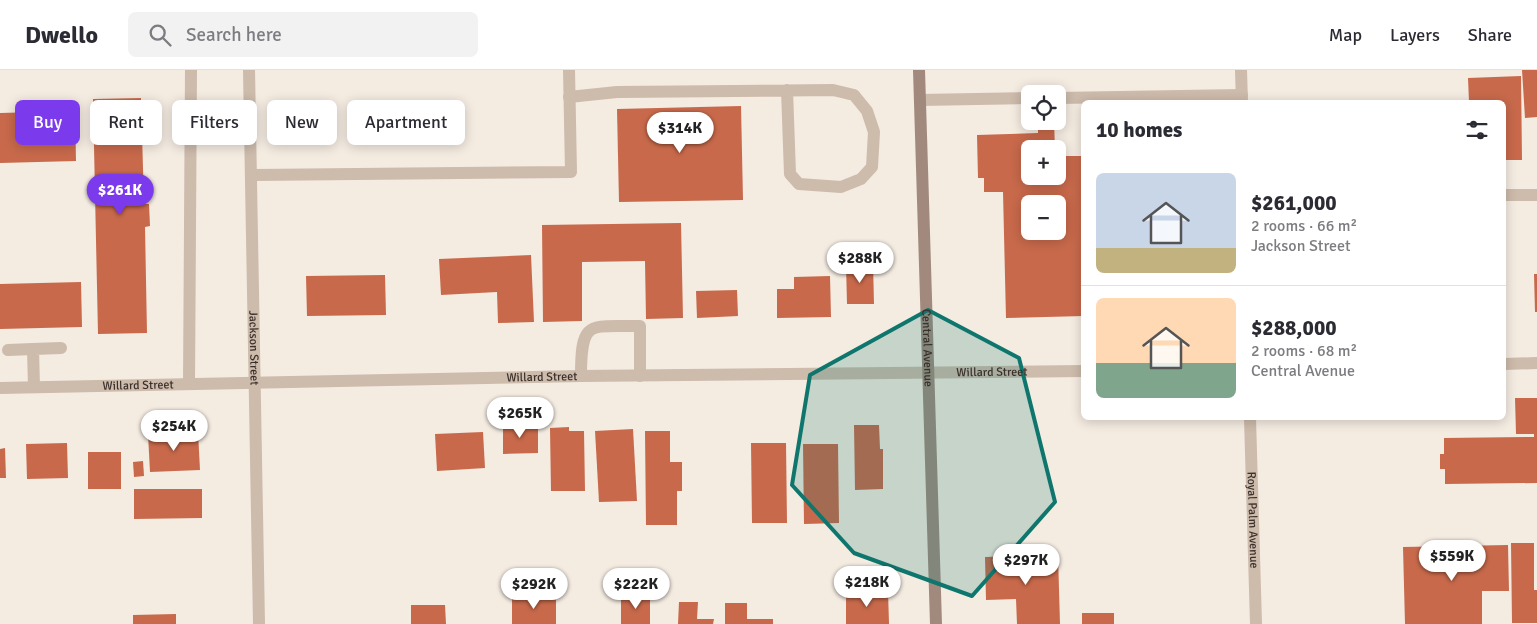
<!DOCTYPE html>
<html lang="en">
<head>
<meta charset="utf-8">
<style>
  :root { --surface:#fff; --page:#f2f2f3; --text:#2b2b33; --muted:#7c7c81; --line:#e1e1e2; --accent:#7c3aed }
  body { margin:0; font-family:Signika,sans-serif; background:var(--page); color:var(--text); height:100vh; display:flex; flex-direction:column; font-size:19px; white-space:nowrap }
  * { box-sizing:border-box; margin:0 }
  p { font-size:16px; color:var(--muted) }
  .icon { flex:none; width:28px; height:28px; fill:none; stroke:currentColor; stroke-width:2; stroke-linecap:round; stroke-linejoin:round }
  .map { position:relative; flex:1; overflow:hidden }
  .sheet { position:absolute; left:1081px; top:30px; width:425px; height:320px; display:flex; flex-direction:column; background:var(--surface); border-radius:8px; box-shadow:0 2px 12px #0003 }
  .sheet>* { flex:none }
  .top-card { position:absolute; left:15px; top:30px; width:475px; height:45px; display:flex; gap:10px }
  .tools { position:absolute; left:1021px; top:15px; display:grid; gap:10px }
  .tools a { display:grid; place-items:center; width:45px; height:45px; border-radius:8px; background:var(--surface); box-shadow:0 2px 12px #0003; font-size:25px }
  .price { position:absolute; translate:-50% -42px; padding:0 11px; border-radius:18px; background:#fff; color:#222; font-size:16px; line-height:32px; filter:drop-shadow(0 1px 2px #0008) }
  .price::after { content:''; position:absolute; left:50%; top:30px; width:15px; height:11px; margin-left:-8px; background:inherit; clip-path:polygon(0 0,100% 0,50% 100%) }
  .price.selected { background:var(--accent); color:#fff }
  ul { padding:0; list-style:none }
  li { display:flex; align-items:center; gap:15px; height:125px; padding:0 15px }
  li+li { border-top:1px solid var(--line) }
  li span { display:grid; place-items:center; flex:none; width:140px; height:100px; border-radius:8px; color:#555 }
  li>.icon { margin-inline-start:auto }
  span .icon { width:60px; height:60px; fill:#fffc; stroke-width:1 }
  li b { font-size:21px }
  h2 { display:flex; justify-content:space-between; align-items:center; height:60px; padding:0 15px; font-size:21px }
  .tag { padding:0 18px; border-radius:8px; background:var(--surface); box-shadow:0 2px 12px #0003; font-size:18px; line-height:45px }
  .tag.selected { background:var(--accent); color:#fff }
  header { display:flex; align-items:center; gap:30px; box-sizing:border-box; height:70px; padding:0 25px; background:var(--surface); border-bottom:1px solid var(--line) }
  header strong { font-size:24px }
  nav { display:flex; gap:28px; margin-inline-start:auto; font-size:18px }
  .search { width:350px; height:45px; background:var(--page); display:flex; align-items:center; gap:12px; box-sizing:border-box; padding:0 18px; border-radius:8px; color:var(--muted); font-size:19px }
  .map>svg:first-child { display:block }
</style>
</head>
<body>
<header>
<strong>Dwello</strong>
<div class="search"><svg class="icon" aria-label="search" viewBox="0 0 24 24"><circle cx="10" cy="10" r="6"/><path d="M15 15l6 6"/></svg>Search here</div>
<nav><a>Map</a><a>Layers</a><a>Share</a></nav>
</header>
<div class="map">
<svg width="1537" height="554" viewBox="0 0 1537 554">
  <rect width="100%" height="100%" fill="#f4ebe1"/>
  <!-- building -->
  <g fill="#c8694b" fill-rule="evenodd">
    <polygon points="1522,0 1537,0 1537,47 1525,48"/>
    <polygon points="1521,6 1522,90 1504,90 1504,32 1469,32 1468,8"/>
    <polygon points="141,28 144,134 149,134 150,156 145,157 147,263 98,264 93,29"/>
    <polygon points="741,36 743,130 619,132 617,39"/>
    <polygon points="75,41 76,91 0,93 0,43"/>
    <path d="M1038,51H1054L1055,79H1030V106H1058V86H1084V246L1006,248L1003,122H984V108H978L977,65L1038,63ZM1030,134H1058V161H1030Z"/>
    <polygon points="681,153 683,248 646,249 645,191 582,192 582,251 543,252 542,155"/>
    <polygon points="531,185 534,252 498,253 497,222 441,225 439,189"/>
    <polygon points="873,193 874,234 847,234 846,194"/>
    <polygon points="1534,204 1537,204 1537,242 1535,242"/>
    <polygon points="385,205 386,245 307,246 306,206"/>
    <polygon points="830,206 831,247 777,248 777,219 794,219 794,207"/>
    <polygon points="81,212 82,257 0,259 0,214"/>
    <polygon points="737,220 738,246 697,248 696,221"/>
    <polygon points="1515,328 1537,328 1537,413 1445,414 1445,399 1440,399 1440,384 1444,384 1444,368 1534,367 1534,364 1516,364"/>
    <polygon points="503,354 538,354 538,383 503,384"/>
    <polygon points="854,355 879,355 880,379 883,379 883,419 855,420"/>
    <polygon points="569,357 569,361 584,361 585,421 551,421 550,358"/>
    <polygon points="633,359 637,431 599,432 595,361"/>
    <polygon points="645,361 670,361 670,392 682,392 682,421 677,421 677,455 646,455"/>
    <polygon points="198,362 200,400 150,402 148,364"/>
    <polygon points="483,362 485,398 437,401 435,364"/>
    <polygon points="67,373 68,408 27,409 26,374"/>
    <polygon points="751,373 786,373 787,453 752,453"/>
    <polygon points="803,374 838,374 839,453 804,454"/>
    <polygon points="5,378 6,408 0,408 0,379"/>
    <rect x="88" y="382" width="33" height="37"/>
    <polygon points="143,391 144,406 134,407 133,392"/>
    <polygon points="134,419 202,419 202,448 134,449"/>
    <polygon points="1511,473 1534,473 1534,520 1537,520 1537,553 1512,553"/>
    <polygon points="1508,475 1509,521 1482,521 1482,554 1405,554 1403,477"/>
    <polygon points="1058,485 1060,554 1017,554 1016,529 986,530 985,487"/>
    <polygon points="888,522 889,554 846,554 846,523"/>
    <rect x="512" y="525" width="44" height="29"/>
    <rect x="621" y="527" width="29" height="27"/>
    <polygon points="679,532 698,532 697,549 714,549 713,554 678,554"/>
    <polygon points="725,533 747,533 747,549 773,549 773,554 725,554"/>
    <polygon points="411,535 445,535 446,554 411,554"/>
    <rect x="1082" y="543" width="32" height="11"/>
    <polygon points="176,544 176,554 133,554 133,545"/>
  </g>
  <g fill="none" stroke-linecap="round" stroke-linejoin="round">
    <!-- lane -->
    <g stroke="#cdbbac" stroke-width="12">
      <polyline points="569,27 617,22 833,20 854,25 867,41 874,62 872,97 861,109 841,117 799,114 790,104 787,20"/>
      <polyline points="1058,28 1242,25"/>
      <polyline points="920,30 1030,28"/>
      <polyline points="251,105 571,102 569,0"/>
      <polyline points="1504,125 1537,125"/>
      <polyline points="8,280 33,279"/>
      <path d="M581,306C581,248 589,257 640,256V306"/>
      <polyline points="189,314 191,0"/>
      <polyline points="34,317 33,279 61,278"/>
    </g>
    <!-- street -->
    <g stroke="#cdbbac" stroke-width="12">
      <path id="s1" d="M249,0L259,554"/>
      <polyline points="1241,0 1242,32"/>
      <polyline points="1504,294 1537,293"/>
      <path id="s2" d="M0,318L581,306L1084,301"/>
      <path id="s3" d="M1250,348L1256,554"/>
    </g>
    <!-- secondary -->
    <path stroke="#a18a7d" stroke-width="12" id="s4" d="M919,0L936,554"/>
  </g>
  <!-- marked area -->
  <path fill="#0f766e" fill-opacity="0.2" stroke="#0f766e" stroke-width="4" stroke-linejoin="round" d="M928,240L1019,288L1055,432L972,526L854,483L792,415L810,305Z"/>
  <g text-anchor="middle" stroke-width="5" stroke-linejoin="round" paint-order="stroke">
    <!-- street labels -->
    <g font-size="12" fill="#3b302b" stroke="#fbf5ee">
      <text dy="4" stroke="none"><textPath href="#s1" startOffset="278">Jackson Street</textPath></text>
      <text dy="4" stroke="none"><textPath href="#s4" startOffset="278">Central Avenue</textPath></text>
      <text dy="4" stroke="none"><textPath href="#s2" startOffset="992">Willard Street</textPath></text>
      <text dy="4" stroke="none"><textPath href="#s2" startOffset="542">Willard Street</textPath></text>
      <text dy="4" stroke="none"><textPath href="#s2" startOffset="138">Willard Street</textPath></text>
      <text dy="4" stroke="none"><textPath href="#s3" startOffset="102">Royal Palm Avenue</textPath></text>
    </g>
  </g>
</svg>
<div class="tools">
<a><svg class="icon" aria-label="locate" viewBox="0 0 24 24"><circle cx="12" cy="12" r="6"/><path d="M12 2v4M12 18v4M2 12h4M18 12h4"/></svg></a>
<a>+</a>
<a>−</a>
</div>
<b class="price" style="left:680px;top:84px">$314K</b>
<b class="price selected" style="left:120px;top:146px">$261K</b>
<b class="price" style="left:860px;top:214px">$288K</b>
<b class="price" style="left:520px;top:369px">$265K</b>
<b class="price" style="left:174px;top:382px">$254K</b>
<b class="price" style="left:1452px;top:512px">$559K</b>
<b class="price" style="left:1026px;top:516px">$297K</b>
<b class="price" style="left:867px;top:538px">$218K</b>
<b class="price" style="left:534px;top:540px">$292K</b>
<b class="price" style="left:636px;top:540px">$222K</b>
<div class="top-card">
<a class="tag selected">Buy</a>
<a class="tag">Rent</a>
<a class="tag">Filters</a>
<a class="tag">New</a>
<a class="tag">Apartment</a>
</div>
<section class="sheet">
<h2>10 homes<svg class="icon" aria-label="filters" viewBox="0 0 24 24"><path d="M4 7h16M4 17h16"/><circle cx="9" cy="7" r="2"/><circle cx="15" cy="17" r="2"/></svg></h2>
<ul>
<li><span style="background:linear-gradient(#c9d6e8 75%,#c2b280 0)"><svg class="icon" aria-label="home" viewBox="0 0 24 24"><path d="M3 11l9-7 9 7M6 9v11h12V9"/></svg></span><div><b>$261,000</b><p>2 rooms · 66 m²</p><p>Jackson Street</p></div></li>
<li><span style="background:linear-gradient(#ffd9b3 65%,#7fa58c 0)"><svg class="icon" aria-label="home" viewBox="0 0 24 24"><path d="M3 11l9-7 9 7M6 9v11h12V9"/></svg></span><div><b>$288,000</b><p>2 rooms · 68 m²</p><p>Central Avenue</p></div></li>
</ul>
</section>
</div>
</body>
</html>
